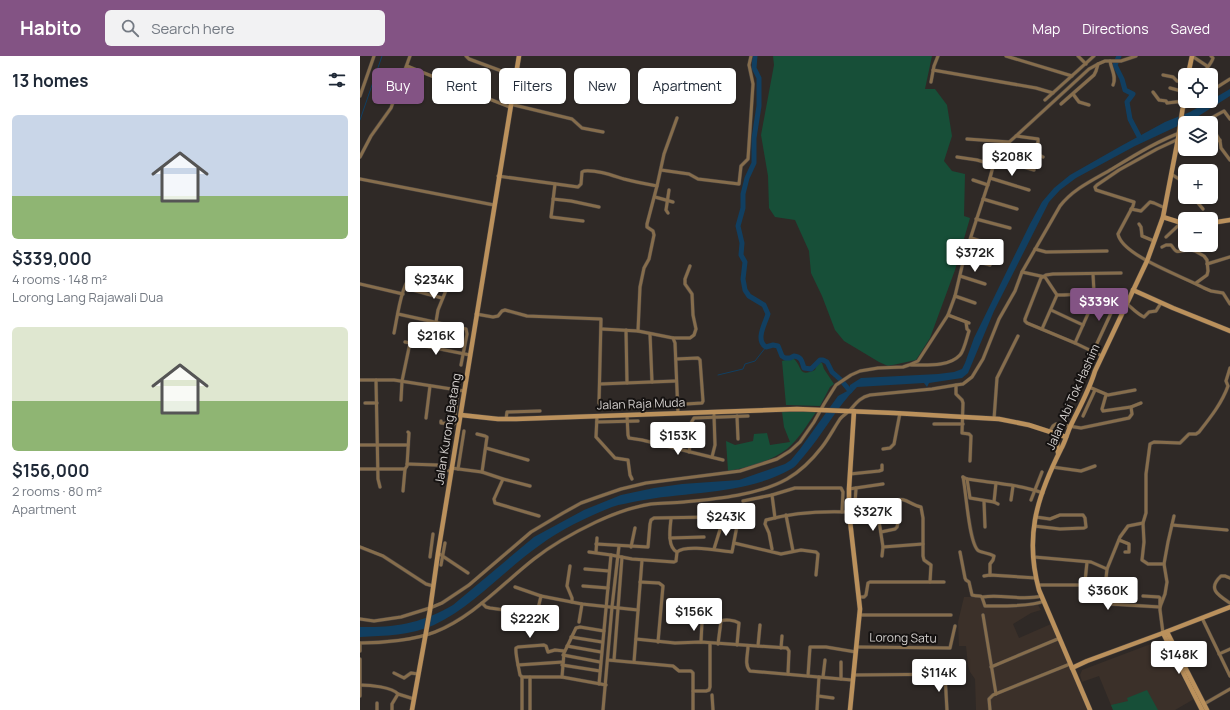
<!DOCTYPE html>
<html lang="en">
<head>
<meta charset="utf-8">
<style>
  :root { --surface:#fff; --page:#f2f2f3; --text:#1f2937; --muted:#747a83; --accent:#835384 }
  body { margin:0; font-family:Manrope,sans-serif; background:var(--page); color:var(--text); height:100vh; display:flex; flex-direction:column; font-size:15px; white-space:nowrap }
  * { box-sizing:border-box; margin:0 }
  p { font-size:13px; color:var(--muted) }
  .icon { flex:none; width:22px; height:22px; fill:none; stroke:currentColor; stroke-width:2; stroke-linecap:round; stroke-linejoin:round }
  .map { position:relative; flex:1; overflow:hidden }
  .panel { display:flex; flex-direction:column; background:var(--surface); width:360px }
  .panel>* { flex:none }
  .banner { position:absolute; left:12px; top:12px; width:380px; height:36px; display:flex; gap:8px }
  .buttons { position:absolute; left:818px; top:12px; display:grid; gap:8px }
  .buttons a { display:grid; place-items:center; width:40px; height:40px; border-radius:6px; background:var(--surface); box-shadow:0 1px 3px #0004; font-size:20px }
  .price { position:absolute; translate:-50% -34px; padding:0 9px; border-radius:4px; background:#fff; color:#222; font-size:13px; line-height:26px; filter:drop-shadow(0 1px 2px #0008) }
  .price::after { content:''; position:absolute; left:50%; top:24px; width:12px; height:9px; margin-left:-6px; background:inherit; clip-path:polygon(0 0,100% 0,50% 100%) }
  .price.selected { background:var(--accent); color:#fff }
  ul { padding:0; list-style:none }
  li { display:grid; align-content:center; gap:8px; height:212px; padding:0 12px }
  li span { display:grid; place-items:center; height:124px; border-radius:6px; color:#555 }
  li>.icon { margin-inline-start:auto }
  span .icon { width:72px; height:72px; fill:#fffc; stroke-width:1 }
  li b { font-size:17px }
  h2 { display:flex; justify-content:space-between; align-items:center; height:48px; padding:0 12px; font-size:17px }
  .pill { padding:0 14px; border-radius:6px; background:var(--surface); box-shadow:0 1px 3px #0004; font-size:14px; line-height:36px }
  .pill.selected { background:var(--accent); color:#fff }
  header { display:flex; align-items:center; gap:24px; box-sizing:border-box; height:56px; padding:0 20px; background:var(--accent); color:#fff }
  header strong { font-size:19px }
  nav { display:flex; gap:22px; margin-inline-start:auto; font-size:14px }
  .search { width:280px; height:36px; background:var(--page); display:flex; align-items:center; gap:10px; box-sizing:border-box; padding:0 14px; border-radius:6px; color:var(--muted); font-size:15px }
  main { display:flex; flex:1; min-height:0 }
  .map>svg:first-child { display:block }
</style>
</head>
<body>
<header>
<strong>Habito</strong>
<div class="search"><svg class="icon" aria-label="search" viewBox="0 0 24 24"><circle cx="10" cy="10" r="6"/><path d="M15 15l6 6"/></svg>Search here</div>
<nav><a>Map</a><a>Directions</a><a>Saved</a></nav>
</header>
<main>
<section class="panel">
<h2>13 homes<svg class="icon" aria-label="filters" viewBox="0 0 24 24"><path d="M4 7h16M4 17h16"/><circle cx="9" cy="7" r="2"/><circle cx="15" cy="17" r="2"/></svg></h2>
<ul>
<li><span style="background:linear-gradient(#c9d6e8 65%,#8fb573 0)"><svg class="icon" aria-label="home" viewBox="0 0 24 24"><path d="M3 11l9-7 9 7M6 9v11h12V9"/></svg></span><div><b>$339,000</b><p>4 rooms · 148 m²</p><p>Lorong Lang Rajawali Dua</p></div></li>
<li><span style="background:linear-gradient(#dfe7d0 60%,#8fb573 0)"><svg class="icon" aria-label="home" viewBox="0 0 24 24"><path d="M3 11l9-7 9 7M6 9v11h12V9"/></svg></span><div><b>$156,000</b><p>2 rooms · 80 m²</p><p>Apartment</p></div></li>
</ul>
</section>
<div class="map">
<svg width="870" height="654" viewBox="0 0 870 654">
  <rect width="100%" height="100%" fill="#2f2926"/>
  <!-- built -->
  <g fill="#3b3029">
    <polygon points="604,541 618,541 622,543 623,551 678,549 681,554 671,557 653,568 659,582 691,568 727,654 616,654 615,623 610,616 608,610 606,590 599,590 598,566"/>
    <polygon points="796,586 803,587 834,643 815,654 753,654 739,620 722,626 720,619 722,614"/>
  </g>
  <!-- green -->
  <g fill="#174f38">
    <polygon points="413,0 572,0 565,33 575,33 587,49 592,80 584,105 592,115 605,118 604,160 610,162 595,214 570,282 556,304 528,310 519,306 484,285 475,274 462,240 451,217 449,195 435,164 415,161 409,152 408,120 401,79 414,9"/>
    <path d="M433,302C443,310 437,322 455,314L458,306L462,307L464,313L474,328L470,331L460,350L426,349L422,305Z"/>
    <path d="M422,356H456C447,369 439,383 427,393C412,405 386,412 368,415L366,385L375,389L393,385L394,378L407,377L410,389L430,386L424,371Z"/>
    <polygon points="787,634 798,654 753,654 751,649 768,645 767,642"/>
  </g>
  <!-- water -->
  <path fill="#113f61" d="M870,33V40L837,61L775,90L716,122L700,134L689,146L634,255L608,317L602,322L569,327L567,331L564,327L497,331C476,352 463,378 444,400C440,404 436,411 431,413C386,439 328,435 278,445C270,447 260,448 252,451C227,461 202,473 180,489C144,514 114,550 74,569C52,579 24,580 0,581V571C35,572 62,567 93,549L174,481L224,454L261,439L294,432L322,428L379,424L425,408L431,404L440,393L478,340L489,334L490,329L501,322L578,318L594,316L602,313L605,307L614,282L670,168L682,146L694,132L710,119L761,90L805,66L830,56L849,45H851V44Z"/>
  <g fill="none" stroke-linecap="round" stroke-linejoin="round">
    <!-- stream -->
    <g stroke="#113f61" stroke-width="1">
      <polyline points="0,64 22,0"/>
      <polyline points="358,319 383,313 385,308 395,305 406,291"/>
    </g>
    <!-- river -->
    <g stroke="#113f61" stroke-width="5">
      <path d="M395,0L394,12L399,22V50L394,82V107L387,122L383,138V152L378,170L382,187L381,199L385,206L383,223L385,234L389,240L404,249L408,258C405,268 395,284 406,291L413,289L418,290L422,300L425,302H430L434,300C442,301 442,306 444,312L451,313L460,304H463L467,306L472,316L481,324L490,335"/>
      <polyline points="759,0 755,9 762,23 765,34 773,38 767,46 770,63 781,84"/>
    </g>
    <defs>
      <g id="street">
        <polyline points="106,0 109,3 155,20"/>
        <polyline points="646,0 712,20"/>
        <polyline points="718,0 726,8"/>
        <polyline points="832,0 847,10"/>
        <path d="M750,5C751,13 757,21 753,29"/>
        <polyline points="47,10 111,36 150,51"/>
        <polyline points="573,14 676,32 693,37"/>
        <polyline points="829,15 837,19"/>
        <polyline points="803,19 813,21 817,25 825,26"/>
        <path d="M842,19C845,14 852,7 853,2L851,0"/>
        <polyline points="571,26 574,10 578,0"/>
        <polyline points="810,32 825,36"/>
        <polyline points="851,35 870,23"/>
        <polyline points="793,36 799,44 806,45 807,47 824,45"/>
        <polyline points="713,38 719,46 729,49"/>
        <polyline points="0,40 14,0"/>
        <polyline points="685,44 734,0"/>
        <polyline points="150,48 212,63 222,72 243,76"/>
        <polyline points="701,48 734,19 736,15 738,8"/>
        <polyline points="823,52 834,45"/>
        <polyline points="842,67 864,55 870,63"/>
        <polyline points="851,69 860,85 861,92 870,104"/>
        <polyline points="656,80 678,83 678,86 674,96 683,101"/>
        <path d="M825,80L797,93L759,114L737,129L735,131L736,134L774,146L773,150L758,178C762,200 825,221 844,232L851,235L863,237L870,248"/>
        <polyline points="607,83 649,86"/>
        <polyline points="851,88 860,84"/>
        <polyline points="0,101 11,80 31,52 50,0"/>
        <polyline points="597,101 617,104 634,109"/>
        <polyline points="635,103 674,114"/>
        <polyline points="301,114 329,118 338,123 379,128 381,110 388,103 393,28 389,9 391,0"/>
        <polyline points="811,118 819,123 825,130"/>
        <path d="M138,120L218,131L221,128L222,116L224,115C238,114 251,119 264,123C275,126 286,128 297,130"/>
        <polyline points="630,122 669,134"/>
        <polyline points="0,123 134,149"/>
        <polyline points="613,124 628,129"/>
        <polyline points="195,128 191,161 223,165"/>
        <polyline points="295,141 313,146"/>
        <polyline points="833,141 843,153"/>
        <polyline points="193,143 211,145 239,151"/>
        <polyline points="623,143 657,153"/>
        <polyline points="771,153 781,155 790,146 794,147 805,152"/>
        <polyline points="308,157 306,154 309,134"/>
        <polyline points="616,163 650,172"/>
        <polyline points="779,168 781,171 782,180 794,185"/>
        <polyline points="806,181 821,167"/>
        <polyline points="611,182 636,190"/>
        <path d="M802,191L806,189H811C814,192 815,197 820,195L821,192L826,189"/>
        <polyline points="675,193 686,196 747,195"/>
        <polyline points="820,195 831,194 835,195 844,200 847,204 848,215 847,219 836,227"/>
        <polyline points="604,202 630,209"/>
        <polyline points="625,207 631,188"/>
        <polyline points="847,208 870,201"/>
        <polyline points="662,216 685,221 697,239"/>
        <polyline points="600,220 625,228"/>
        <polyline points="0,228 43,238"/>
        <polyline points="45,232 82,242"/>
        <polyline points="595,240 615,247"/>
        <polyline points="691,254 723,269"/>
        <polyline points="38,258 106,273 107,278 101,309"/>
        <polyline points="116,258 133,261 138,260 142,255 145,254 167,260 241,263 239,347 242,352 246,353 342,347 343,345 340,304 338,302 316,303"/>
        <polyline points="588,259 609,267"/>
        <polyline points="242,273 278,275 313,282 315,287 318,357"/>
        <path d="M682,273L697,239H699C715,239 745,235 759,242C768,247 775,257 784,261L789,256L796,255L801,247"/>
        <polyline points="266,274 267,327"/>
        <polyline points="278,275 280,231 284,212 289,203 294,179 293,175 287,171 287,168 297,130 304,98 317,62"/>
        <path d="M34,277C38,258 41,226 56,213H60L86,219L91,222L78,254L76,266"/>
        <polyline points="290,278 292,326"/>
        <polyline points="313,282 330,282 334,279 336,273 333,259 332,238 325,228 325,223 330,210"/>
        <polyline points="45,286 110,299"/>
        <polyline points="715,287 735,242 734,236 733,218"/>
        <polyline points="733,296 758,242"/>
        <polyline points="742,300 715,287 667,267 665,265 665,263 681,222 686,219 693,218 761,217"/>
        <path d="M551,309C567,309 589,311 600,299C604,295 607,281 609,275L607,273L606,266"/>
        <polyline points="0,324 34,324 104,335"/>
        <polyline points="16,324 18,423 20,431"/>
        <polyline points="240,328 316,325"/>
        <polyline points="596,329 596,338 602,344 603,347 602,377 609,378 611,380 610,405"/>
        <polyline points="729,331 748,339 775,334"/>
        <polyline points="746,339 742,353 743,355 771,351 781,347"/>
        <polyline points="41,344 42,325 50,287"/>
        <polyline points="5,347 17,347"/>
        <polyline points="267,359 268,379 269,382 282,384 363,404"/>
        <polyline points="237,360 236,381 255,402 268,404 270,419 272,423"/>
        <polyline points="377,360 378,383"/>
        <polyline points="723,360 735,334"/>
        <polyline points="66,362 70,330"/>
        <polyline points="146,363 147,356 180,355"/>
        <polyline points="634,363 637,322 658,280"/>
        <polyline points="81,365 81,367 94,368 98,335"/>
        <polyline points="237,366 278,365"/>
        <polyline points="574,368 603,368"/>
        <polyline points="690,375 693,370 696,368 721,372 769,362 772,358 771,351"/>
        <polyline points="117,378 125,380 127,381 122,416"/>
        <polyline points="0,389 48,389"/>
        <polyline points="126,392 168,404"/>
        <polyline points="523,393 530,392 534,388 540,357"/>
        <polyline points="329,396 331,383 331,367 334,362 388,360"/>
        <polyline points="352,401 355,389 354,359"/>
        <polyline points="47,408 77,409 91,416"/>
        <polyline points="692,411 721,415 735,410"/>
        <polyline points="91,412 122,416 143,423 170,430"/>
        <polyline points="0,413 45,413"/>
        <polyline points="98,413 104,375"/>
        <polyline points="490,418 519,415 522,414 522,409"/>
        <path d="M603,421C606,434 609,490 619,495C623,497 629,497 634,500L633,504L630,508V519"/>
        <path d="M603,421L607,423C632,427 659,428 683,437"/>
        <polyline points="143,423 134,443 135,447 179,460"/>
        <polyline points="607,423 610,442 634,446 638,448"/>
        <polyline points="496,432 495,448 497,453 517,452 535,448 538,466 537,471 535,473 521,476"/>
        <polyline points="489,433 523,428"/>
        <polyline points="43,435 45,413 47,410 49,377 48,376"/>
        <polyline points="651,444 653,430"/>
        <polyline points="671,444 682,416"/>
        <polyline points="383,445 412,439"/>
        <polyline points="624,445 625,471"/>
        <polyline points="634,446 636,427"/>
        <path d="M535,448V445C545,440 550,449 561,451L563,462V500L564,504L571,509L570,526"/>
        <polyline points="517,452 523,491 522,500"/>
        <polyline points="426,459 433,495"/>
        <polyline points="415,462 412,439 435,432 481,432 483,436 482,456"/>
        <path d="M311,463C310,472 307,491 317,496"/>
        <polyline points="366,464 368,456"/>
        <polyline points="783,467 768,470 760,481 747,513 745,532 748,547 750,548 800,551"/>
        <polyline points="812,469 867,474"/>
        <polyline points="674,470 700,473 724,472 726,471 725,462 723,459 700,459 690,463 676,461"/>
        <polyline points="310,482 344,481"/>
        <polyline points="759,484 769,488 769,496 765,496"/>
        <polyline points="374,487 421,498 441,494 456,496 458,498 456,519"/>
        <polyline points="0,491 23,500 66,528 73,530"/>
        <polyline points="271,491 275,472"/>
        <polyline points="523,491 563,488"/>
        <polyline points="354,493 363,464"/>
        <path d="M412,493L409,477L405,468L406,464C431,457 463,455 489,456"/>
        <path d="M229,496L251,499L272,503L314,506L316,505L317,496C326,488 360,495 372,496L377,470L375,467L351,461L294,462L291,464L290,468L288,491L236,488"/>
        <polyline points="236,496 237,482"/>
        <path d="M600,496L605,522L606,524L609,526L612,539C624,542 620,536 625,550C640,550 671,551 684,545"/>
        <polyline points="78,497 108,517"/>
        <polyline points="70,501 73,478"/>
        <polyline points="674,501 731,506 747,513"/>
        <path d="M804,508H788L782,504L784,486L783,467L786,457V418L790,388L794,386L820,387L829,378H836L839,376C850,362 862,347 868,330L866,325L870,312"/>
        <polyline points="81,509 85,487"/>
        <polyline points="210,510 207,530 212,542 212,546"/>
        <polyline points="225,513 249,515"/>
        <polyline points="624,520 630,519 676,522"/>
        <path d="M870,522L865,520H861C847,533 858,539 870,547"/>
        <polyline points="280,526 299,527 303,530 298,586"/>
        <polyline points="678,529 723,529 725,526 727,506"/>
        <polyline points="223,530 248,532"/>
        <polyline points="155,531 181,540"/>
        <polyline points="783,540 799,541 800,542 800,554 803,577"/>
        <polyline points="499,541 504,541 506,539 508,527 510,526 584,526"/>
        <path d="M623,541C642,538 662,545 682,540"/>
        <polyline points="122,547 126,551 130,552 174,558 177,557 181,540 222,548 278,554"/>
        <polyline points="800,551 805,538 807,526 804,508 808,486 814,460"/>
        <polyline points="499,559 591,559"/>
        <polyline points="623,559 636,638"/>
        <polyline points="842,562 870,620"/>
        <polyline points="0,563 14,565 41,561 70,552 82,547 109,529 171,476 203,457 221,447 235,442 261,433 286,427 380,415 417,403 430,395 440,386 454,366 464,348 476,329 491,319 500,315 518,312 543,311 549,309 558,305 588,259 595,240 604,202 630,122 636,99 639,95 656,80 729,13 738,8 745,5 761,5 776,0"/>
        <polyline points="219,566 222,548"/>
        <polyline points="211,581 242,586"/>
        <polyline points="276,583 315,587 341,586 427,592 429,595 428,618"/>
        <polyline points="341,586 342,566"/>
        <path d="M0,587C22,587 55,584 75,576C113,561 142,528 174,503C193,488 215,476 236,466C253,458 272,451 291,448C302,447 313,447 324,446C355,443 399,439 427,423C441,415 452,404 462,391C469,382 474,372 480,363C483,359 488,357 491,353C497,346 501,341 510,339L572,333L596,329L603,328L612,321L623,303L639,263L655,235L662,216L700,150C713,133 733,124 752,113C775,99 799,84 825,75"/>
        <path d="M358,588L361,565C365,563 374,564 379,567L377,589"/>
        <polyline points="207,590 241,596"/>
        <path d="M388,590C388,598 384,609 390,615L492,624"/>
        <polyline points="398,590 400,569"/>
        <polyline points="497,591 590,592 595,570"/>
        <polyline points="421,592 422,580"/>
        <polyline points="0,595 0,587"/>
        <polyline points="859,598 870,593"/>
        <polyline points="203,599 240,606"/>
        <polyline points="0,603 0,640"/>
        <polyline points="248,604 313,610 319,615 331,615 333,617 333,654"/>
        <polyline points="254,604 262,501"/>
        <polyline points="274,606 282,504"/>
        <polyline points="158,609 203,606"/>
        <polyline points="202,609 240,615"/>
        <polyline points="631,611 700,582"/>
        <polyline points="34,617 44,622 51,617 58,618"/>
        <polyline points="493,619 600,618"/>
        <polyline points="585,619 587,654"/>
        <polyline points="448,620 450,591 466,591 496,596"/>
        <polyline points="162,621 202,621 246,629"/>
        <polyline points="170,621 170,654"/>
        <polyline points="202,621 204,597 216,572 220,571 244,575"/>
        <polyline points="463,621 465,604"/>
        <polyline points="481,623 481,606"/>
        <polyline points="239,628 251,499"/>
        <path d="M0,629C10,629 32,631 38,638"/>
        <polyline points="333,635 346,635 349,634 350,631 350,588"/>
        <polyline points="352,639 353,654"/>
        <polyline points="458,640 473,642"/>
        <polyline points="844,648 870,633"/>
        <polyline points="17,654 17,647"/>
        <polyline points="32,654 32,648 38,638 54,643"/>
        <path d="M162,654V621L160,619C159,613 155,597 156,592L158,591L184,589L186,590L188,596L195,594L204,595"/>
        <polyline points="243,654 252,551 259,490"/>
        <polyline points="457,654 459,621"/>
        <polyline points="630,654 629,643 633,639 710,608"/>
      </g>
      <g id="secondary">
        <polyline points="828,19 832,0"/>
        <polyline points="803,161 825,168"/>
        <polyline points="851,167 870,164"/>
        <polyline points="773,234 813,252 870,275"/>
        <polyline points="101,359 138,363 156,363 437,353 534,357 639,363 669,369 706,381"/>
        <polyline points="692,377 697,386 698,397"/>
        <polyline points="807,576 847,654"/>
        <polyline points="803,577 842,654"/>
        <polyline points="712,612 727,605 803,577 870,551"/>
        <polyline points="52,654 70,554 78,497 159,0"/>
        <polyline points="490,654 500,553 489,456 489,433 494,355"/>
        <path d="M730,654L679,534C673,512 671,487 675,464C679,440 690,415 701,393C705,386 707,378 710,371C719,352 729,335 735,315L787,205L803,161L818,83L825,37"/>
      </g>
    </defs>
    <!-- street casing -->
    <use href="#street" stroke="#4a4441" stroke-width="4"/>
    <!-- secondary casing -->
    <use href="#secondary" stroke="#4a4441" stroke-width="5.5"/>
    <!-- street -->
    <use href="#street" stroke="#866d4c" stroke-width="3"/>
    <!-- secondary -->
    <use href="#secondary" stroke="#bb915c" stroke-width="4.5"/>
  </g>
  <g text-anchor="middle" stroke-width="4" stroke-linejoin="round" paint-order="stroke">
    <!-- street labels -->
    <g font-size="12" fill="#d5d1cf" stroke="#151211">
      <text transform="translate(713 341) rotate(-66)" y="4">Jalan Abi Tok Hashim</text>
      <text transform="translate(281 348) rotate(-2)" y="4">Jalan Raja Muda</text>
      <text transform="translate(88 373) rotate(-81)" y="4">Jalan Kurong Batang</text>
      <text transform="translate(543 582) rotate(1)" y="4">Lorong Satu</text>
    </g>
  </g>
</svg>
<div class="buttons">
<a><svg class="icon" aria-label="locate" viewBox="0 0 24 24"><circle cx="12" cy="12" r="6"/><path d="M12 2v4M12 18v4M2 12h4M18 12h4"/></svg></a>
<a><svg class="icon" aria-label="layers" viewBox="0 0 24 24"><path d="M12 4l9 5-9 5-9-5zM3 14l9 5 9-5"/></svg></a>
<a>+</a>
<a>−</a>
</div>
<b class="price" style="left:652px;top:121px">$208K</b>
<b class="price" style="left:615px;top:217px">$372K</b>
<b class="price" style="left:74px;top:244px">$234K</b>
<b class="price selected" style="left:739px;top:266px">$339K</b>
<b class="price" style="left:76px;top:300px">$216K</b>
<b class="price" style="left:318px;top:400px">$153K</b>
<b class="price" style="left:513px;top:476px">$327K</b>
<b class="price" style="left:366px;top:481px">$243K</b>
<b class="price" style="left:748px;top:555px">$360K</b>
<b class="price" style="left:334px;top:576px">$156K</b>
<b class="price" style="left:170px;top:583px">$222K</b>
<b class="price" style="left:819px;top:619px">$148K</b>
<b class="price" style="left:579px;top:637px">$114K</b>
<div class="banner">
<a class="pill selected">Buy</a>
<a class="pill">Rent</a>
<a class="pill">Filters</a>
<a class="pill">New</a>
<a class="pill">Apartment</a>
</div>
</div>
</main>
</body>
</html>
